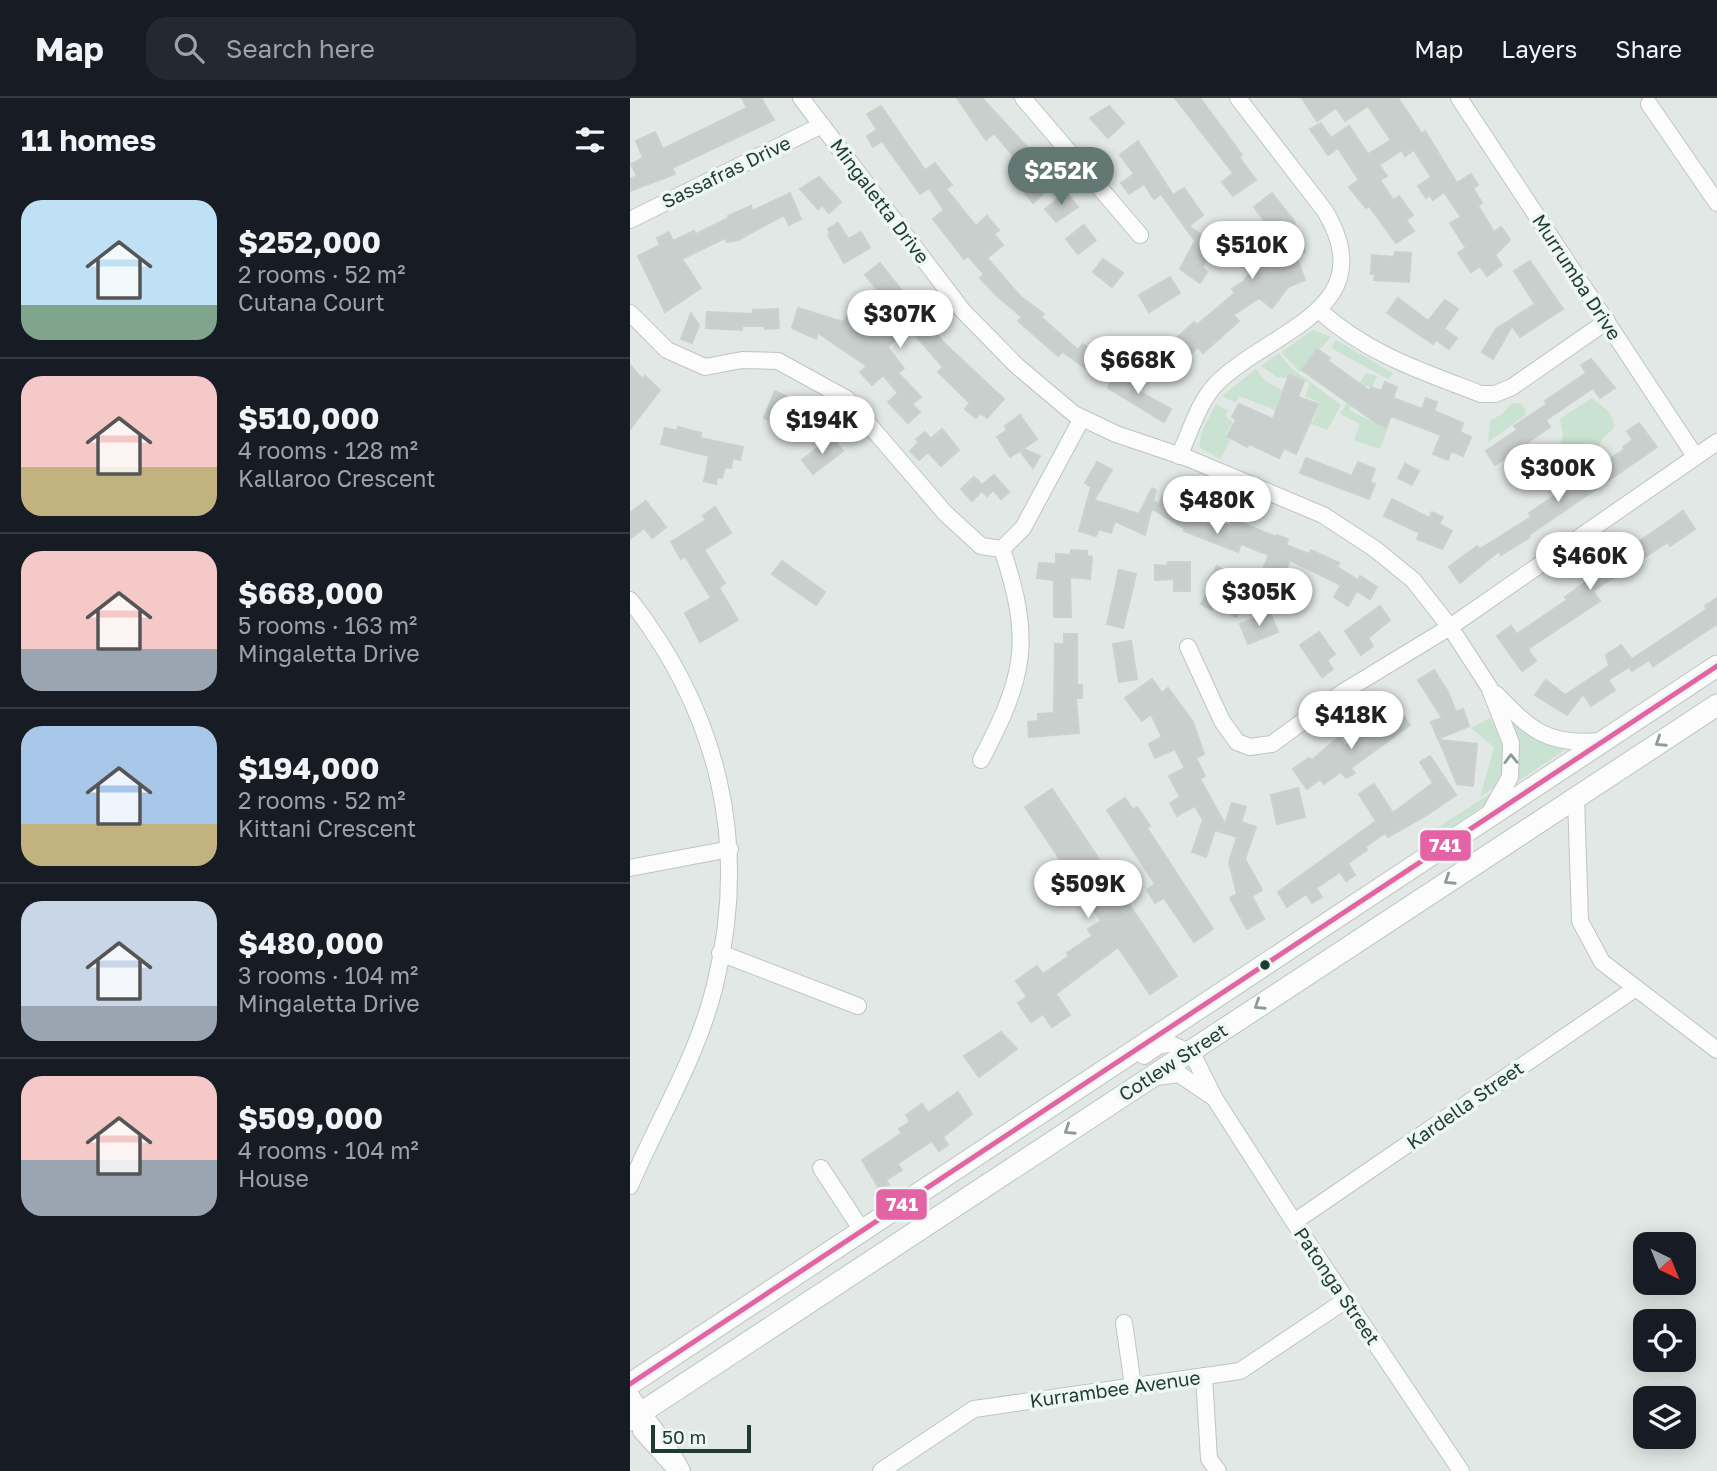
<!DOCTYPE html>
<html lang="en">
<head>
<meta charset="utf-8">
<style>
  :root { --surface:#171b24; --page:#242831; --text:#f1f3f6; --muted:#9ea1a6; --line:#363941; --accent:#637872 }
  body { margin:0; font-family:"Golos Text",sans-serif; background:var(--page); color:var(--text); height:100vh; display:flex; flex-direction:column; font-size:26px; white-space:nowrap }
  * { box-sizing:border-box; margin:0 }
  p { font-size:23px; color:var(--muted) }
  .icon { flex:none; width:38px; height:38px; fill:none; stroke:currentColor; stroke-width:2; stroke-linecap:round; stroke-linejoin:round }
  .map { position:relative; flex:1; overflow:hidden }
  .side { display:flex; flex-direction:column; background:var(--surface); width:630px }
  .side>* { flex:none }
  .needle { width:46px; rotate:137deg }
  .fabs { position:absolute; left:1003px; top:1134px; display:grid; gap:14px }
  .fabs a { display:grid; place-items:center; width:63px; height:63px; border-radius:14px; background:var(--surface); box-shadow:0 4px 18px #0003; font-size:35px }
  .scale { position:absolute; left:21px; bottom:18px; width:100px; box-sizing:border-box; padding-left:7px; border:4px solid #1f3b34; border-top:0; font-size:19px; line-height:24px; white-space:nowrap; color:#1f3b34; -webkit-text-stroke:5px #eff7f3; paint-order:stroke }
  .price { position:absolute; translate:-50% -60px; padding:0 16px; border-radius:24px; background:#fff; color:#222; font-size:23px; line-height:46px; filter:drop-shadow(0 2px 4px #0008) }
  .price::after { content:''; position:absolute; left:50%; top:42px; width:21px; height:16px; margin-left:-10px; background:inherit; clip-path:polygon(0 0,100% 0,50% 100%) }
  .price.active { background:var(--accent); color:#fff }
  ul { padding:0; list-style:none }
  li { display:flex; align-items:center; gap:21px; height:175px; padding:0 21px }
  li+li { border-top:2px solid var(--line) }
  li span { display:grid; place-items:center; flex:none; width:196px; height:140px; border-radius:21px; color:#555 }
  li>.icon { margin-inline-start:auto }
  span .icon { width:84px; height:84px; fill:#fffc; stroke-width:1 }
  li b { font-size:30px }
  h2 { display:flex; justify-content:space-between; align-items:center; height:84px; padding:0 21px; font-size:30px }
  header { display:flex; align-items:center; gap:42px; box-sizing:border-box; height:98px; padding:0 35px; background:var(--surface); border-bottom:2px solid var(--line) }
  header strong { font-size:33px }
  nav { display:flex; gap:38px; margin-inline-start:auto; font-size:24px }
  .search { width:490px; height:63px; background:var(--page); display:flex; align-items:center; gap:18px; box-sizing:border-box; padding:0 24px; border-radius:21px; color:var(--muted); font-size:26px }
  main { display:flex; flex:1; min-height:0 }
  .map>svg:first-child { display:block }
</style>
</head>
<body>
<header>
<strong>Map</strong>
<div class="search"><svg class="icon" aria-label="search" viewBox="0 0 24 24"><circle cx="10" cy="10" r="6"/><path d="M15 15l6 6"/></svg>Search here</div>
<nav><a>Map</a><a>Layers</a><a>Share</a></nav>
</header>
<main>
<section class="side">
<h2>11 homes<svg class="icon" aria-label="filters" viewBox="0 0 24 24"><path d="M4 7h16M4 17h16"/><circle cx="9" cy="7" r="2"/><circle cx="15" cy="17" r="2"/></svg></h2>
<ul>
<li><span style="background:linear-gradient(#bfe0f5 75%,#7fa58c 0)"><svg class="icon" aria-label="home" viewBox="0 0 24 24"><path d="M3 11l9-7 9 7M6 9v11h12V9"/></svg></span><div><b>$252,000</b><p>2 rooms · 52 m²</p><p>Cutana Court</p></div></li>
<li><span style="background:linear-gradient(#f6c9c9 65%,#c2b280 0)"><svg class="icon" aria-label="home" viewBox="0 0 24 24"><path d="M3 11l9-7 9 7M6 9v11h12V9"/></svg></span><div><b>$510,000</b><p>4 rooms · 128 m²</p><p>Kallaroo Crescent</p></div></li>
<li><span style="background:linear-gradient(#f6c9c9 70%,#9aa5b1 0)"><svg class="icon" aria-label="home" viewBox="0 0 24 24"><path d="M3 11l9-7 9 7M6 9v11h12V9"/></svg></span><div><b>$668,000</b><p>5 rooms · 163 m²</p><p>Mingaletta Drive</p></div></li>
<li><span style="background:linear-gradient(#a9c7e8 70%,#c2b280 0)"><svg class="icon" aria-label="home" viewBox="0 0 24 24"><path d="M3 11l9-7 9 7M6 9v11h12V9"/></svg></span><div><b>$194,000</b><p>2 rooms · 52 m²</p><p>Kittani Crescent</p></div></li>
<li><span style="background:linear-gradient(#c9d6e8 75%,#9aa5b1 0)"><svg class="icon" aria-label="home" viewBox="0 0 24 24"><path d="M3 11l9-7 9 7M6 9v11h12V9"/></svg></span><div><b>$480,000</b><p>3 rooms · 104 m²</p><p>Mingaletta Drive</p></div></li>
<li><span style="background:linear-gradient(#f6c9c9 60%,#9aa5b1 0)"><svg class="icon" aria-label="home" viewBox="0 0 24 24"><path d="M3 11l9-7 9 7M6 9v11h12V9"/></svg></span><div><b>$509,000</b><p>4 rooms · 104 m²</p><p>House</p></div></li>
</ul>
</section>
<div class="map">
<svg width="1087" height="1373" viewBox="0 0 1087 1373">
  <rect width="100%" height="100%" fill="#e2e8e5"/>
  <!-- green -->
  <g fill="#cae2d1">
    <polygon points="683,232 701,239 690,251 687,250 670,274 651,254"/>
    <polygon points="706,242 763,275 758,281 701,250"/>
    <polygon points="649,255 660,269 711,307 697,332 609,298 606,305 592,298 626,271 635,283 652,292 646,309 683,323 690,305 675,298 680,285 659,277 657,280 647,279 631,268"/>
    <polygon points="736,275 747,278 742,289 731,287 719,312 752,329 756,322 760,324 750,351 724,342 730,326 710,316"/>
    <polygon points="962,300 979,314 985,328 971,343 961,368 926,381 915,390 904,387 898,371 913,357 929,350 933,337 930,321"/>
    <polygon points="890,305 896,312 894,318 858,344 860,323 872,316 881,306"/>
    <polygon points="586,306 598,313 595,318 603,324 595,337 601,341 590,361 569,349 572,333"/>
    <path d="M860,620C870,637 884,668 869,685C864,691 855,695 850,699L864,649L841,630Z"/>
    <polygon points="885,625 905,642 936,651 887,684 889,653 882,627"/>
    <polygon points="866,692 853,708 800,744 796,737"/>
  </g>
  <!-- building -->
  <g fill="#c9cfcd" stroke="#cad1ce" stroke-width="2">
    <polygon points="112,0 131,0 144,22 42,70 45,76 0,93 0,81 7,78 1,66 13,60 6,43 25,34 33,51 117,10"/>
    <polygon points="327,0 352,0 421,75 410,83 413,86 408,90 413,96 403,105 386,84 397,74 364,35 356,42"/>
    <polygon points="545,0 570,0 612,57 609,59 626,82 603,98 592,84 603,75"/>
    <polygon points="672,0 768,0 792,36 795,33 827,85 841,76 848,87 843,90 852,105 848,108 864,134 871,129 880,142 865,157 872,167 857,178 850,168 841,174 828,155 836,150 820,125 831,119 814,94 803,102 800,97 796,100 788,88 801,79 784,52 775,58 772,52 749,67 757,78 750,82 763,102 769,98 783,117 776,122 784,133 766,145 739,108 736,110 719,89 729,82 708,50 698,57 680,31 691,25 701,40 719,28 738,56 761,42 738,8 715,23 706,10 687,23"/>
    <polygon points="251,8 295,72 305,65 322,87 316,91 346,128 357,118 369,132 364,136 373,147 357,160 390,198 414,216 411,219 448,252 453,246 474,261 464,276 433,254 428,258 388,223 392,219 367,198 350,180 354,176 338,158 334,161 303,121 314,112 299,90 290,96 252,43 243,49 237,38 247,32 237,16"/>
    <polygon points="479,8 494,25 478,40 460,20"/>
    <polygon points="508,43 543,97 554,90 573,117 559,128 587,148 572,169 577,174 570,185 550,171 565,143 531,96 524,101 514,86 499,96 491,85 504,76 490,57"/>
    <polygon points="189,79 211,104 199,115 192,107 188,111 170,91"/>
    <polygon points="436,94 448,109 426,124 415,111"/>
    <polygon points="160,95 171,121 159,127 154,117 108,142 97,144 95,140 52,161 71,190 35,214 8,158 30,147 27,140 39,134 43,143 64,133 66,136 99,120 98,118 121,108 122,113"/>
    <polygon points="642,95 664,123 675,154 666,158 675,182 658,189 642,210 629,200 603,217 609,223 573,255 568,249 559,258 555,253 546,261 536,250 564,224 567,227 605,195 602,191 614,183 631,162 627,151 650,143 624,109"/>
    <polygon points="208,125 218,141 231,134 240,150 214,165 198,137 200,135 198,131"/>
    <polygon points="454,127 466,142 448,156 436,141"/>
    <polygon points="765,154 781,155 779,184 744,182 745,176 741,176 742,157 764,159"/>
    <polygon points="473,161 493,175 482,189 463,174"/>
    <polygon points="900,163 933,211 890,239 882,228 863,261 852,254 866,231 905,206 884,173"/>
    <polygon points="250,165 314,245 374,301 357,320 350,315 346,320 335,311 340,305 308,274 313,269 279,230 257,249 274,270 268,275 291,299 282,306 290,314 278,325 258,304 268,295 253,277 242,287 230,274 237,268 188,235 186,241 162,230 168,210 213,224 217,218 244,236 267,215 235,177"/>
    <polygon points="540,179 550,195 519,214 509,197"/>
    <polygon points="768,200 798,223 815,202 828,211 814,231 827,240 819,251 806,242 803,246 757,215"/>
    <polygon points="148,211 149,230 135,231 134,228 112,228 112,232 76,230 77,214 123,216 123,212"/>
    <polygon points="61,215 69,227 62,245 51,241"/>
    <polygon points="687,251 700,260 698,263 740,293 741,289 751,293 755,284 767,289 763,300 792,311 796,300 807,304 804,313 833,325 830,334 841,339 833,358 821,353 818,362 803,356 811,337 761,318 756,329 748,326 672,272"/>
    <polygon points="961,261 985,290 970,300 963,290 916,322 920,329 865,367 856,353 887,332 884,328 917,306 915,303 956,275 951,267"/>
    <polygon points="0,267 12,281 15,278 30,292 0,331"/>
    <polygon points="488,273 510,286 506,292 541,311 534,324 478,290"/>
    <polygon points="659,277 674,283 668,299 688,306 666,356 654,350 649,360 619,346 617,349 597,338 606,322 602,319 609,306 643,321"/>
    <polygon points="145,293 184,312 177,325 167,320 163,329 151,323 149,327 134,320"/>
    <polygon points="390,317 407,341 393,351 410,358 403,370 390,353 380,359 367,339 377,332 375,328"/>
    <polygon points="1009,325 1027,349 899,437 900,439 871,457 869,453 830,485 819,469 847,448 850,451 901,419 899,415 995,351 993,349 1003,342 997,333"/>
    <polygon points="48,329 71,335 70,340 113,349 110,362 103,360 101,370 95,369 92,380 87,379 86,386 74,383 79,358 31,346 35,330 47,333"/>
    <polygon points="312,331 329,352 311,368 298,354 289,362 280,353 289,344 286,341 295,334 301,341"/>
    <polygon points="202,339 213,353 183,376 172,362"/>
    <polygon points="676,360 722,378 728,364 745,371 740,384 745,386 739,401 670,375"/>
    <polygon points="467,364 482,372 464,402 509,416 522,390 526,392 523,403 529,406 533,397 549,406 546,412 575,424 576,419 600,428 603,421 646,439 647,437 658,441 656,447 679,456 681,452 709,465 707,469 728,482 730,478 747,489 740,501 727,493 718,508 704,499 711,487 660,462 654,477 634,469 639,457 611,446 608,454 554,433 555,431 524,412 521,412 515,437 485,423 481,435 469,431 466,438 449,433 461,389 455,385"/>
    <polygon points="775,366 789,373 782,387 768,380"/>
    <polygon points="364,377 379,394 371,401 363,392 357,398 352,393 342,403 331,391 344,379 352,387"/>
    <polygon points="762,401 799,420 802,414 813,419 809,426 822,433 812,451 787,441 790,435 754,418"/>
    <polygon points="16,403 36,429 22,440 14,430 0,441 0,415"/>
    <polygon points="85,409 101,435 74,452 95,485 89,490 108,522 70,544 55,515 81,500 55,458 51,461 41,444 76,422 73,418"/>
    <polygon points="1053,413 1065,431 1040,448 1038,444 963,493 970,503 898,551 906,563 892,573 867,538 881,528 887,536 937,502 935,499 964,478 963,476"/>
    <polygon points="441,452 457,453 457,458 462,459 460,481 440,479 441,519 424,519 424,482 407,480 409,465 426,466 426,456 441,457"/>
    <polygon points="152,463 195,494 186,507 142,476"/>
    <polygon points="538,464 560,464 560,493 544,493 544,481 525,482 525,467 537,468"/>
    <polygon points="587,468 624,489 606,519 585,506 582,512 571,506 584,484 579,481"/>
    <polygon points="489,472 506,476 493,530 477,526"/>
    <polygon points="1087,500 1087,526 1023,568 1019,562 1002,573 999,569 978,582 985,592 961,608 953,596 937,617 905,597 916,582 935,597 979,568 976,557 991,547 1002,561 1077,511 1075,508"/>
    <polygon points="750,508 760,522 738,540 743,548 731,557 715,533"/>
    <polygon points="640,514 648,534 618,546 610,526"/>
    <polygon points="689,534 696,543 694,546 696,544 705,556 697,562 703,571 692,579 670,547"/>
    <polygon points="434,536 447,536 447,587 452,587 452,600 446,600 449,635 399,639 398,624 408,623 408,616 424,615 425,546 434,546"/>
    <polygon points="501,543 507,581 489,584 483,546"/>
    <polygon points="804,572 818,594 826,614 833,611 839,628 808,641 801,624 812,620 788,582"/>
    <polygon points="522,581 532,595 538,590 563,624 574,656 566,660 575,678 570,681 595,726 602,705 616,709 611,724 626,729 615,761 632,792 622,798 634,821 617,831 600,800 607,796 599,764 607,739 585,732 576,759 562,754 573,722 565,708 547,718 540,705 550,699 539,678 555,670 545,651 525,660 519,646 532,639 521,616 512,623 495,600"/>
    <polygon points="768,610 780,627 721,670 725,675 716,680 711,674 694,686 690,681 677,691 663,671 679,660 682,662 709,639 715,648 737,635 733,629"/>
    <polygon points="809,642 847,646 843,688 827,686"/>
    <polygon points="800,658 826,697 797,717 758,739 755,735 735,749 737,752 718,765 725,777 716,783 710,774 686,790 692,799 682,805 676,796 657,809 648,794 746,723 729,696 744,686 763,715 803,685 790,664"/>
    <polygon points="668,690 675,719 647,726 641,697"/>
    <polygon points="422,691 547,878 520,896 488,849 426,896 440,917 422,929 413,916 401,924 388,905 397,899 386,883 407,868 413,876 439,858 437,855 462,838 458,831 471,823 395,709"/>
    <polygon points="495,700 503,712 507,709 520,728 517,730 583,831 564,844 534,800 525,805 517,792 525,786 477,712"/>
    <polygon points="371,934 387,951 349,979 334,958"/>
    <polygon points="328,994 342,1016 313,1039 318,1047 309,1053 302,1043 267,1066 272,1072 256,1082 259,1087 250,1092 232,1062 272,1035 269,1031 280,1024 276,1017 292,1006 298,1015"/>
  </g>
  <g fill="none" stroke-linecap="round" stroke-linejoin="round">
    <defs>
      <g id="minor">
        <polyline points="171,0 333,213 387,268 444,316 486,336 560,361 693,417 745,451 783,482 820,529 859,589 881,645 880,679 859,716"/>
        <polyline points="393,0 510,137"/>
        <polyline points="829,0 1065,358"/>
        <polyline points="1019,6 1087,105"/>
        <polyline points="0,122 192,27"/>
        <path d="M690,213C737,256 794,274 851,296H865L882,289L977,223"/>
        <polyline points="0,215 37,252 75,269 112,262 148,263 217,301 315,415 351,448 372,451 393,430 452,320"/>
        <path d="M549,358C560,335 568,305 586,286C640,232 754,212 695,113L608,0"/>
        <path d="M0,502C89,616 120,746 85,887C68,958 28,1022 0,1088"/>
        <polyline points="558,549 592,623 607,644 620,649 642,646 713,594 820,529 1087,344"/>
        <path d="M866,596C901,632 917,648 971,643"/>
        <path d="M351,662C395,578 403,543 372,451"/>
        <polyline points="946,699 950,823 972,864 1087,952"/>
        <polyline points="0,770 100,751"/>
        <polyline points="90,855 228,908"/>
        <polyline points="514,958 530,947 541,946 559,954 565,961 585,1001 664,1124 831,1373"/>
        <polyline points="527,979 549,976 583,999"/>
        <polyline points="191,1070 233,1134"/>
        <polyline points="664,1124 1006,890"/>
        <polyline points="494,1225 503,1288"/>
        <polyline points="574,1278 579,1361 588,1373"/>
        <path d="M0,1296C16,1323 38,1344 52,1373"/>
        <polyline points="11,1315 11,1333 47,1373"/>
        <polyline points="251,1373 344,1311 610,1273 716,1202"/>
      </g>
      <g id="secondary">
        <polyline points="0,1286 1087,568"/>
        <polyline points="0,1322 1087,607"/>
      </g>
    </defs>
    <!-- minor casing -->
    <use href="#minor" stroke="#bfc5c2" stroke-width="18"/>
    <!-- secondary casing -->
    <use href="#secondary" stroke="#bdc6c2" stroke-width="23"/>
    <!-- minor -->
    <use href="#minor" stroke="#fbfcfb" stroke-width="16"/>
    <!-- secondary -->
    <use href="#secondary" stroke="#fbfcfb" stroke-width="21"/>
    <defs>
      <polyline id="bus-1" points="0,1286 1087,568"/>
    </defs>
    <!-- bus-1 casing -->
    <use href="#bus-1" stroke="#eff7f3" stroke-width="10"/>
    <!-- bus-1 -->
    <use href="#bus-1" stroke="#e463a4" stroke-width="5"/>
  </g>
  <!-- one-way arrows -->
  <defs><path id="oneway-chevron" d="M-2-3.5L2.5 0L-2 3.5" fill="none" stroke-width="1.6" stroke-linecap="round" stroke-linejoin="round" transform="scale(1.75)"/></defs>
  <g stroke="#8d9c98">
    <use href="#oneway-chevron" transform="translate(1030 644) rotate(147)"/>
    <use href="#oneway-chevron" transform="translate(881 661) rotate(-91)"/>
    <use href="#oneway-chevron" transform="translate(819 782) rotate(147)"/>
    <use href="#oneway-chevron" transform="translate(629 907) rotate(147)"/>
    <use href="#oneway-chevron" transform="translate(439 1032) rotate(147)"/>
  </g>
  <!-- markers -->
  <circle fill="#1f3b34" stroke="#eff7f3" stroke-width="2.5" cx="635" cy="867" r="6"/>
  <g text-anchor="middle" stroke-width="7" stroke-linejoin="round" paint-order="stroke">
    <!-- street labels -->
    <g font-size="19" fill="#1f3b34" stroke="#eff7f3">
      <text transform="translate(96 74) rotate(-26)" y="7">Sassafras Drive</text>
      <text transform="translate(250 103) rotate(53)" y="7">Mingaletta Drive</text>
      <text transform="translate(947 179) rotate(57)" y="7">Murrumba Drive</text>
      <text transform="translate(543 964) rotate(-33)" y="7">Cotlew Street</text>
      <text transform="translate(835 1007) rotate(-35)" y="7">Kardella Street</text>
      <text transform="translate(707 1188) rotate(56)" y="7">Patonga Street</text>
      <text transform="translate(485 1291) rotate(-8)" y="7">Kurrambee Avenue</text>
    </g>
  </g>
  <g stroke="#eff7f3" stroke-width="2.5">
    <rect x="789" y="731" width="53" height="33" rx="7" fill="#e463a4"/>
    <rect x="245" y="1090" width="53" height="33" rx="7" fill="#e463a4"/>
  </g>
  <g font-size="19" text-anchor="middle" font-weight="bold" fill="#fff">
    <text x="815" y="754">741</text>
    <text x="272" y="1113">741</text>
  </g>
</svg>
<div class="fabs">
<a><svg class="needle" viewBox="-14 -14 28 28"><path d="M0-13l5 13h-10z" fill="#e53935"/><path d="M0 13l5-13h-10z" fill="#9ea1a6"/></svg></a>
<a><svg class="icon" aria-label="locate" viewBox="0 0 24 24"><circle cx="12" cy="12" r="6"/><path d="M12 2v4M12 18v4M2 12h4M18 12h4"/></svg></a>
<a><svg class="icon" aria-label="layers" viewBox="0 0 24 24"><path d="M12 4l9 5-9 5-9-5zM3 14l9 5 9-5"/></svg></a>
</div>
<div class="scale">50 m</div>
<b class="price active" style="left:431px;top:109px">$252K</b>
<b class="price" style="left:622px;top:183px">$510K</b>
<b class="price" style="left:270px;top:252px">$307K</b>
<b class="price" style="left:508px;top:298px">$668K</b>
<b class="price" style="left:192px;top:358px">$194K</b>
<b class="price" style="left:928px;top:406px">$300K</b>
<b class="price" style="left:587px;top:438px">$480K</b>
<b class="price" style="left:960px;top:494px">$460K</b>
<b class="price" style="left:629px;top:530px">$305K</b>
<b class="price" style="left:721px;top:653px">$418K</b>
<b class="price" style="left:458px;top:822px">$509K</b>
</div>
</main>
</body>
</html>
